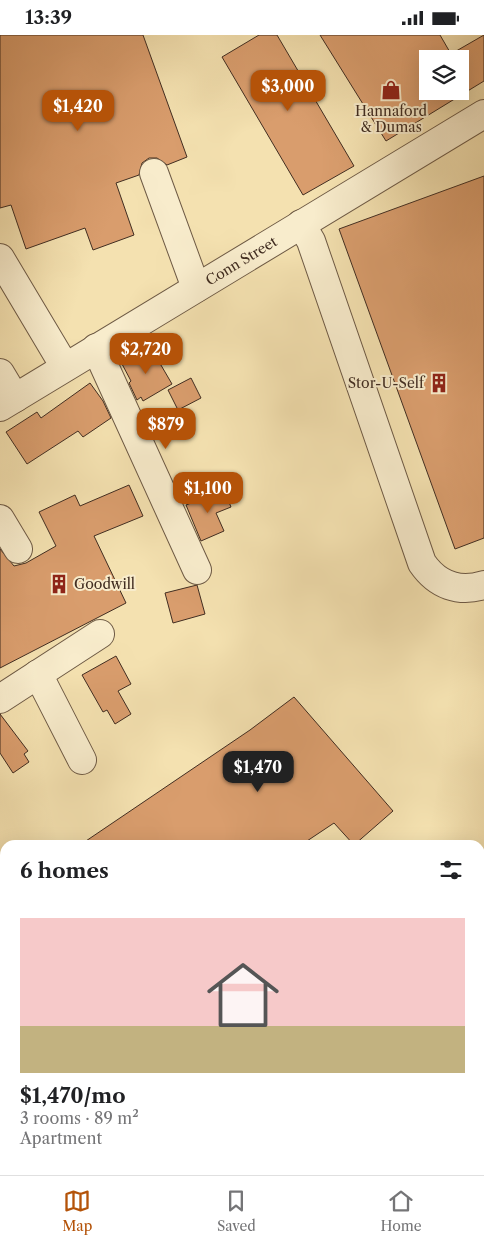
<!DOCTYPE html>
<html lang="en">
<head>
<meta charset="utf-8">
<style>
  :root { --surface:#fff; --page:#f6f6f6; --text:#202124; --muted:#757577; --line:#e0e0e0; --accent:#b45309 }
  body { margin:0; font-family:"Libre Caslon Text",serif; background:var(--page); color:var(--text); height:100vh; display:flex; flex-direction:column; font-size:19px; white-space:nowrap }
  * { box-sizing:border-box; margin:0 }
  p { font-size:16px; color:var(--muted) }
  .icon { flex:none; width:28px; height:28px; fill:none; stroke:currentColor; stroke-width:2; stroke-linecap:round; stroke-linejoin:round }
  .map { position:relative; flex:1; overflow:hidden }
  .drawer { position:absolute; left:0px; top:805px; width:485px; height:335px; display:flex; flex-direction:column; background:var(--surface); border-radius:15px 15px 0 0; box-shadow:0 5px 20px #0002 }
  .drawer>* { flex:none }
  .fabs { position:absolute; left:419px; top:15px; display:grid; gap:10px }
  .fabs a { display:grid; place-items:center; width:50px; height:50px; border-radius:0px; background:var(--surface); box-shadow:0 5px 20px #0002; font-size:25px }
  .price { position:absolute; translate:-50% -42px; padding:0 11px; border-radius:10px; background:var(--accent); color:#fff; font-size:16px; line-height:32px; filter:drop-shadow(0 1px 2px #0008) }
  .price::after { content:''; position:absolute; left:50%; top:30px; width:15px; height:11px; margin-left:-8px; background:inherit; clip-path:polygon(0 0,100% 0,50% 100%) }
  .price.selected { background:#222; color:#fff }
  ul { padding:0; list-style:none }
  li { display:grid; align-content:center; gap:10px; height:265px; padding:0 20px }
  li span { display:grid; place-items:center; height:155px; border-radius:0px; color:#555 }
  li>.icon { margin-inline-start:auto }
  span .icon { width:90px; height:90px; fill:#fffc; stroke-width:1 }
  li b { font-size:21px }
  h2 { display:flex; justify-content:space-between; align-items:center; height:60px; padding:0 20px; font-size:21px }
  .status { display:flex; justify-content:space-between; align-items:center; height:35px; padding:0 25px; background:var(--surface); direction:ltr }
  .status svg { height:14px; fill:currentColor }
  .menu { display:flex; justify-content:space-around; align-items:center; height:70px; border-top:1px solid var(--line); background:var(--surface); font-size:14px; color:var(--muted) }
  .menu a { display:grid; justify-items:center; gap:2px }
  .menu .selected { color:var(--accent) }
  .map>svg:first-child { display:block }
</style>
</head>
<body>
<div class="status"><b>13:39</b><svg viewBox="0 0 49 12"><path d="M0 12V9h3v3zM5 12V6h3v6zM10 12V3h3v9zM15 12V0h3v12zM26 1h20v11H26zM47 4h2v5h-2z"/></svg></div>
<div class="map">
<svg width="484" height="1140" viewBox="0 0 484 1140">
  <rect width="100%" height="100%" fill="#f4e1b0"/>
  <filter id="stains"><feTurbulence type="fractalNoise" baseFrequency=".004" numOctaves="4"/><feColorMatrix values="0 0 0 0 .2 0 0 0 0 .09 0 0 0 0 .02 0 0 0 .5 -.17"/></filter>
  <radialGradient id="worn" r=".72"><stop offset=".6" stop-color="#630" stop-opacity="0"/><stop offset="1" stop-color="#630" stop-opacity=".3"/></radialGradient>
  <!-- green -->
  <g fill="#b8c38d" stroke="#7c7857">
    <polygon points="5,847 5,979 0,968 0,850"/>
    <polygon points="232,1135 363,1135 371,1140 235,1140"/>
  </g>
  <!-- building -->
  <g fill="#d99d6d" stroke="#412d21" fill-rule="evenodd">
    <polygon points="0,0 143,0 187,122 167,130 157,123 149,123 142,128 139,140 116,148 134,200 93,215 85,193 26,214 11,170 0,173"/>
    <polygon points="259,0 277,0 354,131 303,160 222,22"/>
    <path d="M320,0H440L451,19L484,0V46L386,106ZM428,24H460V56H428Z"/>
    <polygon points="484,141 484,503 455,514 339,194"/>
    <polygon points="151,313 172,349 143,366 141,362 137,365 129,348 131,346 122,329"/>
    <polygon points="191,343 201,363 178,375 168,355"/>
    <polygon points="90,348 103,366 111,383 83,402 78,396 27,429 6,397 37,377 41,383"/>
    <polygon points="129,450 143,481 94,501 126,568 0,633 0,514 14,531 26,528 56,511 39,477 75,460 80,471"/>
    <polygon points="224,455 231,472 216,478 224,496 201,506 186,470"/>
    <polygon points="197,550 205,579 173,588 165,558"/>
    <polygon points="116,621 131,649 118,656 131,679 115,689 107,675 103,677 82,640"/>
    <polygon points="294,662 393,776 354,810 334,788 301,810 80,810 250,695"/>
    <polygon points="0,679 28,716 24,719 29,727 13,738 0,718"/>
  </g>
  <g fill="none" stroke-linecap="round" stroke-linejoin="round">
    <defs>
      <g id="minor">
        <polyline points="154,138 196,253"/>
        <path d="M301,189L311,206L422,528C437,550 459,558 484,550"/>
        <polyline points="0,223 65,332"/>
        <polyline points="96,313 197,535"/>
        <polyline points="0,338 15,363"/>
        <path id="s1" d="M0,372L484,79"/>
        <polyline points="0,484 18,514"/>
        <polyline points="38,639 82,725"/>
        <polyline points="0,664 100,599"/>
        <polyline points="0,1031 5,1028"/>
        <polyline points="0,1065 5,1062"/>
        <polyline points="0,1096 5,1105"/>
        <polyline points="23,1135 26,1140"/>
        <polyline points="102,1140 111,1135"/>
      </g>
    </defs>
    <!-- minor casing -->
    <use href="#minor" stroke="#6e5a45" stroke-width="30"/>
    <!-- minor -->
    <use href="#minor" stroke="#f8eccc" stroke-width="28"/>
  </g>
  <!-- icons -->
  <defs>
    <symbol id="shop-bare" viewBox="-9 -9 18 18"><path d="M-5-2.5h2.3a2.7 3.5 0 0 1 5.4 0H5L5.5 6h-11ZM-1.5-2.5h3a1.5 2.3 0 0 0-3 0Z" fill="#8f2418" stroke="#f8eccc" stroke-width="2.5" paint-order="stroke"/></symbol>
    <symbol id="building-bare" viewBox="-9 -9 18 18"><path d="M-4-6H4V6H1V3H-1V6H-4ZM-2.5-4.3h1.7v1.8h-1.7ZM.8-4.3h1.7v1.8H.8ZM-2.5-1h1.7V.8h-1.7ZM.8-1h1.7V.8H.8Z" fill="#8f2418" stroke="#f8eccc" stroke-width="2.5" paint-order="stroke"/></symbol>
  </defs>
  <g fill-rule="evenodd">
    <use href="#shop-bare" x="377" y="41" width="28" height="28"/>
    <use href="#building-bare" x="425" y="334" width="28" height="28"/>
    <use href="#building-bare" x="45" y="535" width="28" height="28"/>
  </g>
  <g text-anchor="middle" stroke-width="4" stroke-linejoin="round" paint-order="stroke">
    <!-- poi labels -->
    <g font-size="14" fill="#412d21" stroke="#f8eccc">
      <text x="391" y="81">Hannaford<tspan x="391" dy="16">&amp; Dumas</tspan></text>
      <text x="424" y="353" text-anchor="end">Stor-U-Self</text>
      <text x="74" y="554" text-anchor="start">Goodwill</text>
    </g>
    <!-- street labels -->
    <g font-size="14" fill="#412d21" stroke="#f8eccc">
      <text dy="5" stroke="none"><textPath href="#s1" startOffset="282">Conn Street</textPath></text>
    </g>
  </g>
  <rect width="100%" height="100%" filter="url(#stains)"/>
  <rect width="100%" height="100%" fill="url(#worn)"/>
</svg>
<div class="fabs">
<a><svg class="icon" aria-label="layers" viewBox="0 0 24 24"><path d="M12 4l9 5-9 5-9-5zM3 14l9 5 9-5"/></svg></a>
</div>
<b class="price" style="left:288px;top:77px">$3,000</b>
<b class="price" style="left:78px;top:97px">$1,420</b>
<b class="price" style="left:146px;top:340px">$2,720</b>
<b class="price" style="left:166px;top:415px">$879</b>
<b class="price" style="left:208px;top:479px">$1,100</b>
<b class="price selected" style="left:258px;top:758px">$1,470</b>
<section class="drawer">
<h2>6 homes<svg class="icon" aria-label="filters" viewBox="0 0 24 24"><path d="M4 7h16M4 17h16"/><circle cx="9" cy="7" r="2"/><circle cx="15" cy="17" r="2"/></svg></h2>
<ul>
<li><span style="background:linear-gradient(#f6c9c9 70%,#c2b280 0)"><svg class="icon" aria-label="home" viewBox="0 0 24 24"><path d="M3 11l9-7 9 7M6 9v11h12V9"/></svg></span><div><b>$1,470/mo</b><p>3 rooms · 89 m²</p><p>Apartment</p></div></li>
</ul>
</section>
</div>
<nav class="menu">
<a class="selected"><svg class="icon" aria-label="map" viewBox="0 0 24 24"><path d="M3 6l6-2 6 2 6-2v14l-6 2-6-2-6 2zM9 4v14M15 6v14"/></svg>Map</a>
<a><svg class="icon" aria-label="saved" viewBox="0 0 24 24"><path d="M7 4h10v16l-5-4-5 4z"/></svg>Saved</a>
<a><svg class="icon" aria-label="home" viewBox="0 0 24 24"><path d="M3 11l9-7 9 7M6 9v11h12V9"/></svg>Home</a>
</nav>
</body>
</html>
